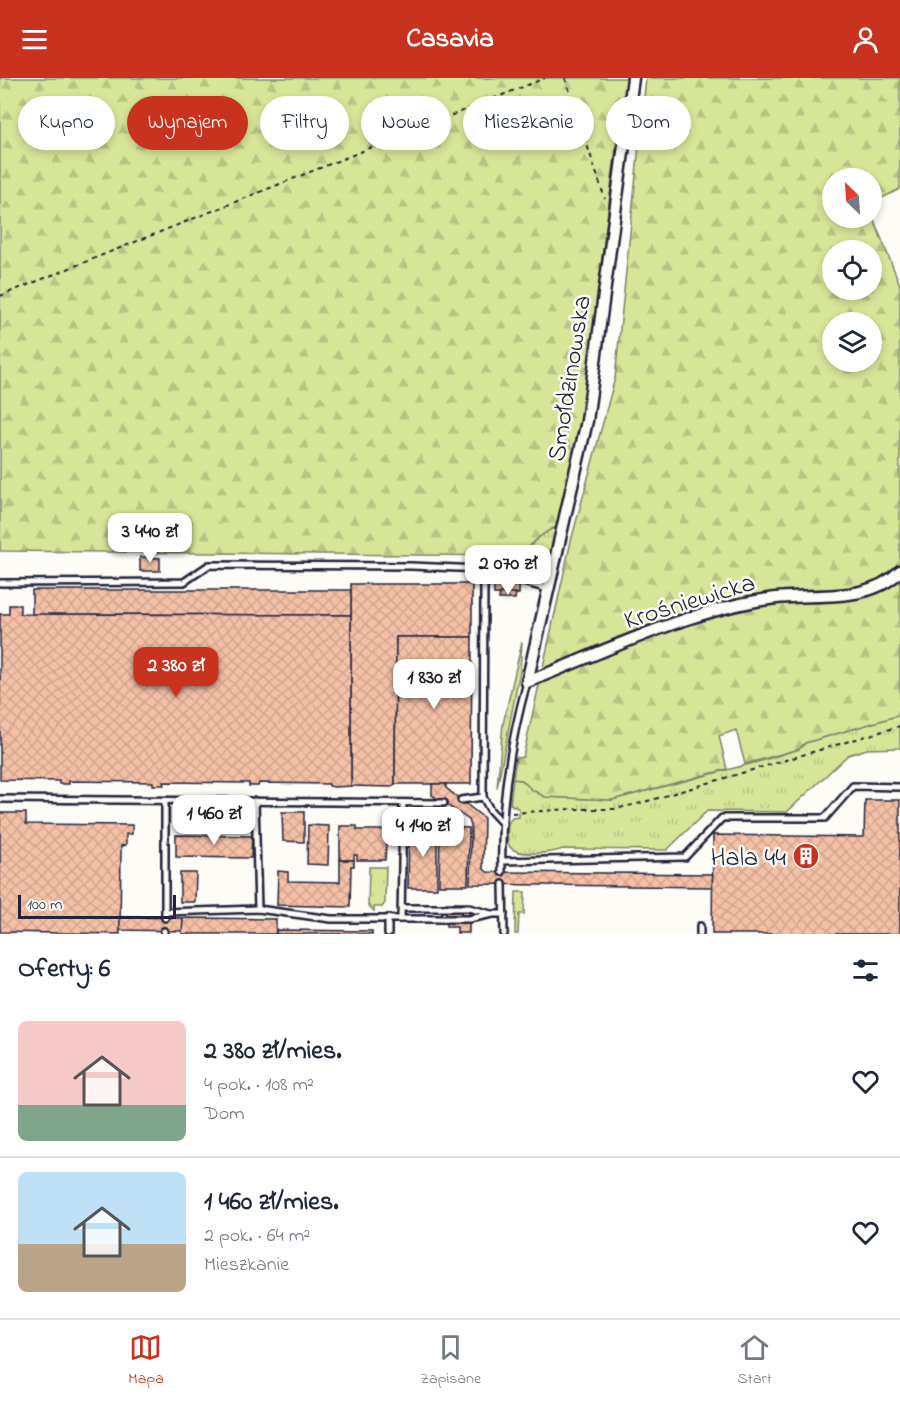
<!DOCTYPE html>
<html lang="pl">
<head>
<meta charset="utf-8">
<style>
  :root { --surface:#fff; --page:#f2f2f3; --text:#1f2937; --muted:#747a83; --line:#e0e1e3; --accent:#c8321e }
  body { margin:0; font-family:"Indie Flower",sans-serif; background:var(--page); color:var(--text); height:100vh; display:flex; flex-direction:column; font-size:22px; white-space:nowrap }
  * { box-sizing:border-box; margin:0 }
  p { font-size:20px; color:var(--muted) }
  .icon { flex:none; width:33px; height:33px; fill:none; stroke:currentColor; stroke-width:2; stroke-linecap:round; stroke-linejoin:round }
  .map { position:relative; height:856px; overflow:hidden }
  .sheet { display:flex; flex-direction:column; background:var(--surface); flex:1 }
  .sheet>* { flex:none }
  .top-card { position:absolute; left:18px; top:18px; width:864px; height:54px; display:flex; gap:12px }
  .needle { width:39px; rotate:335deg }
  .controls { position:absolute; left:822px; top:90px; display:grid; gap:12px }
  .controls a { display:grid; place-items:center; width:60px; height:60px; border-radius:50%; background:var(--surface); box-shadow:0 3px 9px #0003; font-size:30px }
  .scale { position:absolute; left:18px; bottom:15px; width:158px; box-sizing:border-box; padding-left:6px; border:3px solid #22223b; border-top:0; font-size:16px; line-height:21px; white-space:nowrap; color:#22223b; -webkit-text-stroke:4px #fdfcf7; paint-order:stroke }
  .price { position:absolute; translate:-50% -51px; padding:0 14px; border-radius:12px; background:#fff; color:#222; font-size:20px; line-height:39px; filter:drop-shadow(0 2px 3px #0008) }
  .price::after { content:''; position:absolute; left:50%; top:36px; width:18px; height:14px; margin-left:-9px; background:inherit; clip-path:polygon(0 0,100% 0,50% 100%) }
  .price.selected { background:var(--accent); color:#fff }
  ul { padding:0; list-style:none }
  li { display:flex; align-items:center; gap:18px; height:150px; padding:0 18px }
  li+li { border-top:2px solid var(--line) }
  li span { display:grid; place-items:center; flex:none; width:168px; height:120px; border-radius:9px; color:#555 }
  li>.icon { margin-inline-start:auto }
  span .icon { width:72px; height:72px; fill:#fffc; stroke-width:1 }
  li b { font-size:26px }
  h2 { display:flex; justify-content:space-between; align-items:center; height:72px; padding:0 18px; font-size:26px }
  .pill { padding:0 21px; border-radius:27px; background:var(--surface); box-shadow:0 3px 9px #0003; font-size:21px; line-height:54px }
  .pill.selected { background:var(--accent); color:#fff }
  header { display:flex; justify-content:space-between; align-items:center; height:78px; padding:0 18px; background:var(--accent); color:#fff; font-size:27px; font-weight:700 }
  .tabs { display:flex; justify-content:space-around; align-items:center; height:84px; border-top:2px solid var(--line); background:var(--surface); font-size:16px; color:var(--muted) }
  .tabs a { display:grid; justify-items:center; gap:3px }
  .tabs .selected { color:var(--accent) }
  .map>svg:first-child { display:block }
</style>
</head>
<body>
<header><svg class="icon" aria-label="menu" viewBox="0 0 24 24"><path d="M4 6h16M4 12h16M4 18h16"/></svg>Casavia<svg class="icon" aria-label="person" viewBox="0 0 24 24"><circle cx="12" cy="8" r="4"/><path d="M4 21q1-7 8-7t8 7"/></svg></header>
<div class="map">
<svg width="900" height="856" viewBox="0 0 900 856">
  <defs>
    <pattern id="grass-tufts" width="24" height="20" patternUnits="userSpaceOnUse" patternTransform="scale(1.5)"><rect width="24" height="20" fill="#d6e598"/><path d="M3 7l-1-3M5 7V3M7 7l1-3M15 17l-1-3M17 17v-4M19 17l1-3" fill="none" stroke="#b7c484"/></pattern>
    <pattern id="forest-firs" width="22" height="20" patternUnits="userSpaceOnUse" patternTransform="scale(1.5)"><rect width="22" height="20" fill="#d6e598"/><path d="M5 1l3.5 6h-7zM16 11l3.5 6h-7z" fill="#b7c484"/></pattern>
    <pattern id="building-cross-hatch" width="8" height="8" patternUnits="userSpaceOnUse" patternTransform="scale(1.5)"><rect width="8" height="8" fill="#f4c0a6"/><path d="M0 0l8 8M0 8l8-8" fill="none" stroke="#d1a590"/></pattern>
  </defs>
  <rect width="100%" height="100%" fill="#fdfcf7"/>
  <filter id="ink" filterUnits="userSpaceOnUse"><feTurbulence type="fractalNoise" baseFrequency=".0167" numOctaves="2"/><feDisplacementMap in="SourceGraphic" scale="12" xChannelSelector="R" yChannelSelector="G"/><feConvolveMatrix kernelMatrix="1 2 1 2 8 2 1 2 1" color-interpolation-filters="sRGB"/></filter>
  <g filter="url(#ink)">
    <!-- grass -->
    <g fill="url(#grass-tufts)" stroke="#7c846a" stroke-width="1.5">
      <path d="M558,448C552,474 553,487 523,487C523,469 542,454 558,448Z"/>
      <polygon points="522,564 520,593 497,710 503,646"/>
      <path d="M900,637V670L867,671L848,677L787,734L707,733L667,772L563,771C552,775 518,779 510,769C505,763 508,752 508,745L512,740L519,739V731L510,726L513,701L522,702L531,711L545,719L612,722L761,683L799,671L805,665Z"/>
      <polygon points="369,789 386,789 385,825 382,829 374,829 374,833 368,827"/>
      <polygon points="516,814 525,814 524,836 519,836 518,856 515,856"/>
    </g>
    <!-- forest -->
    <g fill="url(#forest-firs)" stroke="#7c846a" stroke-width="1.5" fill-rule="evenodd">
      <path d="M0,0H628L617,60L584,328L558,448C544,454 530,465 523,478L0,473Z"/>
      <path d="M646,0H900V111L872,125V100H832V140H872V137L900,207V487L889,497L892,507L900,501V637L805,665L799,671L745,686L736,652L719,658L727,691L612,722L545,719L531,711L522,702L513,701L516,680L523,679L571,463L615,300ZM832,172H872V212H832ZM832,244H872V284H832Z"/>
    </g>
    <!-- building -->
    <g fill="url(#building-cross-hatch)" stroke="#22223b" stroke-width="1.5">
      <polygon points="140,479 160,480 160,493 140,493"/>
      <polygon points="494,482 520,482 519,516 494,516"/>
      <polygon points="351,506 472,506 472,559 396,559 395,706 391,709 351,708"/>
      <polygon points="32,512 351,512 351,537 32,536"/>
      <polygon points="500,515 516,515 515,521 499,521"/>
      <polygon points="9,527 20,527 20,536 351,537 351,708 334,709 329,708 329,706 259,705 258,708 249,708 249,705 163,704 164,707 153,707 153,704 69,703 69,706 59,706 59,703 0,702 0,536 9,536"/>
      <polygon points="396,559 472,559 471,706 395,706"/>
      <polygon points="432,706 446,706 446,710 484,740 483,790 487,794 713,796 712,809 470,806 471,748 469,742 432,717"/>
      <polygon points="865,722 900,722 900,856 712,856 713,757 864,759"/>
      <polygon points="282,734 304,734 304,764 283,763"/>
      <polygon points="0,735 26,735 26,746 132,747 132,756 126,756 126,767 121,768 121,770 120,856 0,854"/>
      <polygon points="308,747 329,748 328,787 307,786"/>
      <polygon points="340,748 357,748 357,752 387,752 385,782 357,782 357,777 354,777 354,782 340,782"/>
      <polygon points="409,749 437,749 437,810 408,810"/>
      <polygon points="440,749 469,750 468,807 439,807"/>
      <polygon points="176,757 252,758 251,780 176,779"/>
      <polygon points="340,782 354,782 354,788 351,788 350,829 277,827 278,793 288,794 288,803 340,804"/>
      <polygon points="180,795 196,795 195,824 180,824"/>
      <polygon points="446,825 469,825 469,855 457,855 457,849 446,849"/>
      <polygon points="120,839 183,840 183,853 120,852"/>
      <polygon points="183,840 276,841 276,856 182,856"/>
      <polygon points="276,852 372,853 372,856 276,856"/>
    </g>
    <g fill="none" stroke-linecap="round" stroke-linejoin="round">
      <defs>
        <g id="lane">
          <polyline points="484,504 523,504 548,511"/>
          <polyline points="0,505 184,504 209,487 411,488 481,491 523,491 551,498"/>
          <polyline points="483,719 490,732 503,746"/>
          <polyline points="0,721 444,725"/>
          <polyline points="461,722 483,719 484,504 481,491"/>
          <polyline points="255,723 258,831"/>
          <polyline points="502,783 685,779 722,740 825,740 853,708 900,709"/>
          <path d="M502,794C500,730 510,665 527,604"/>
          <polyline points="503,806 504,856"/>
          <polyline points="402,830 469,830 491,836"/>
          <polyline points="165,834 258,831 331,841 469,841 493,836 504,836"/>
          <polyline points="165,840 165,723"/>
          <polyline points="401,841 403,725"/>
          <polyline points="164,853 164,856"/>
          <polyline points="388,856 388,840"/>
          <polyline points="700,856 700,848"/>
        </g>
        <path id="street" d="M633,0L587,343L527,604C603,574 689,532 769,521C811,514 867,527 900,493"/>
      </defs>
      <!-- lane casing -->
      <use href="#lane" stroke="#22223b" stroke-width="10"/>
      <!-- street casing -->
      <use href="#street" stroke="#22223b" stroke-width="15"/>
      <!-- path -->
      <g stroke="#22223b" stroke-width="2" stroke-dasharray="4.5 4.5" stroke-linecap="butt">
        <polyline points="565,0 605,121"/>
        <polyline points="0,218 545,0"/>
        <polyline points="512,735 570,731 615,731 641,725 900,648"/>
      </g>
      <!-- lane -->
      <use href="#lane" stroke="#fdfcf7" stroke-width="5"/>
      <!-- street -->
      <use href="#street" stroke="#fdfcf7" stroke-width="10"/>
    </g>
  </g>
  <!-- icons -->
  <defs>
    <symbol id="building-disc" viewBox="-11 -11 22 22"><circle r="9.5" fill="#c8321e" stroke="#fdfcf7"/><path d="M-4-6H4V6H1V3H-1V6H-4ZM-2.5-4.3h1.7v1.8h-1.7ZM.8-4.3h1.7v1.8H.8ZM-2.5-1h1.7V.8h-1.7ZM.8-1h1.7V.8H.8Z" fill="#fff"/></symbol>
  </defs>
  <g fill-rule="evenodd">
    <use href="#building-disc" x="791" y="763" width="30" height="30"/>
  </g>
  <g text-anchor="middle" stroke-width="5" stroke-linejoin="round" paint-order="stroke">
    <!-- street labels -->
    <g font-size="26" fill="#22223b" stroke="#fdfcf7">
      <text transform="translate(568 300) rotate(-81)" y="9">Smołdzinowska</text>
      <text transform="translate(689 522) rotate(-17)" y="9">Krośniewicka</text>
    </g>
    <!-- poi labels -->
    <g font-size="26" fill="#22223b" stroke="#fdfcf7" text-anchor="end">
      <text x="786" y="787">Hala 44</text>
    </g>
  </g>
</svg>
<div class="controls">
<a><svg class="needle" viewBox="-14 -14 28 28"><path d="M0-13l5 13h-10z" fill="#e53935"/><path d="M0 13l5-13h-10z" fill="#747a83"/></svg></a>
<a><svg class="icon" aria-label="locate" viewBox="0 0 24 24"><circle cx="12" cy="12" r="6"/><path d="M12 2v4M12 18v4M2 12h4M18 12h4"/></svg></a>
<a><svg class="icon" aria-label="layers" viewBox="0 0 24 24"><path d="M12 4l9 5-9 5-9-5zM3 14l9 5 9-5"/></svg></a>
</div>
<div class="scale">100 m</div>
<b class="price" style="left:150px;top:486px">3 440 zł</b>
<b class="price" style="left:508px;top:518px">2 070 zł</b>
<b class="price selected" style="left:176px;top:620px">2 380 zł</b>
<b class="price" style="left:434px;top:632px">1 830 zł</b>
<b class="price" style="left:214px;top:768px">1 460 zł</b>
<b class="price" style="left:423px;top:780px">4 140 zł</b>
<div class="top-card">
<a class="pill">Kupno</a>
<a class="pill selected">Wynajem</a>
<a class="pill">Filtry</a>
<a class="pill">Nowe</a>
<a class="pill">Mieszkanie</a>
<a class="pill">Dom</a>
</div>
</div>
<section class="sheet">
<h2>Oferty: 6<svg class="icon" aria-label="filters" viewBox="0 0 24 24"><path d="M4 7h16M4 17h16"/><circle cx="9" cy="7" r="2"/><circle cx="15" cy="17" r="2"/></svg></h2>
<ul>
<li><span style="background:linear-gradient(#f6c9c9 70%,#7fa58c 0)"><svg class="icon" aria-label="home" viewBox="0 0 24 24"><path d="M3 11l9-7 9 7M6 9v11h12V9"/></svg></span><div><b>2 380 zł/mies.</b><p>4 pok. · 108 m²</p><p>Dom</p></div><svg class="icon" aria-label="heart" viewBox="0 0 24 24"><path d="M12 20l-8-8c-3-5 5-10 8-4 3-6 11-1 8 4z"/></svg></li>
<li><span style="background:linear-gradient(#bfe0f5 60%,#b9a48a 0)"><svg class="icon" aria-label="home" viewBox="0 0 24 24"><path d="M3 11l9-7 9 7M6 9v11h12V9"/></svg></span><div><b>1 460 zł/mies.</b><p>2 pok. · 64 m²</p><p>Mieszkanie</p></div><svg class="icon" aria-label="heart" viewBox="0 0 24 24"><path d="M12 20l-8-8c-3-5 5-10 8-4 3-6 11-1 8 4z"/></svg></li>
</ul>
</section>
<nav class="tabs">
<a class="selected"><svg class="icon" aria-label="map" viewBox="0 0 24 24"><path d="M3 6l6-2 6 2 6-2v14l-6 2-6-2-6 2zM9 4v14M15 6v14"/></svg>Mapa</a>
<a><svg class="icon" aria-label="saved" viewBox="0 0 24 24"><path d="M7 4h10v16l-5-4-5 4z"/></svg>Zapisane</a>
<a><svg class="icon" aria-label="home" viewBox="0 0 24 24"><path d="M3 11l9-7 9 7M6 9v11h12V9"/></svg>Start</a>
</nav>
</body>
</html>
